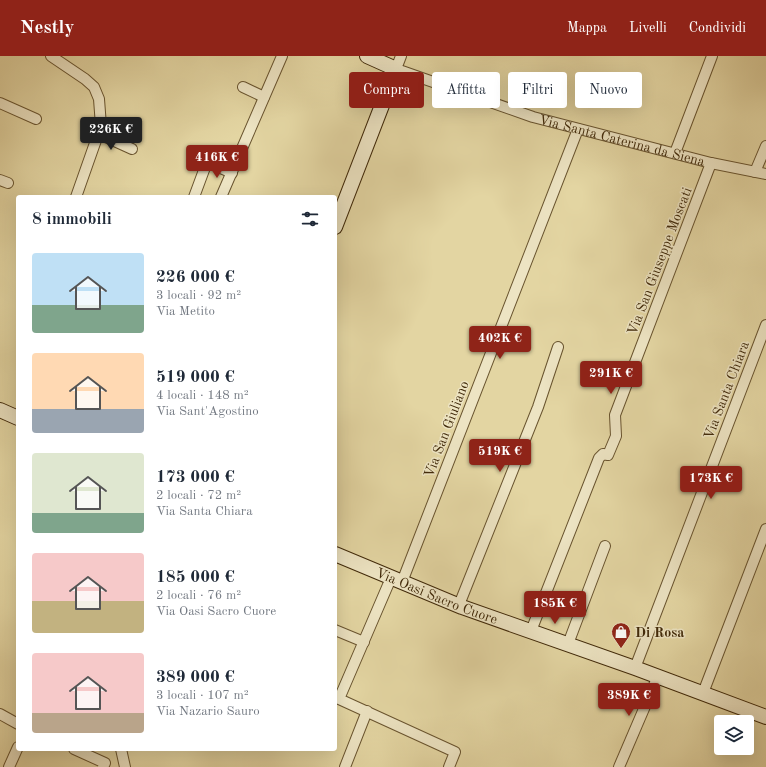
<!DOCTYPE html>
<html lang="it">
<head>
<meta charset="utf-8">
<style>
  :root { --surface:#fff; --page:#f2f2f3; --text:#1f2937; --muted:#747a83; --accent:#8f2418 }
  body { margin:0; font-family:"Old Standard TT",serif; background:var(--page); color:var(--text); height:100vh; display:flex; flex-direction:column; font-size:15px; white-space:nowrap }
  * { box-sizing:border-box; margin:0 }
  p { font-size:13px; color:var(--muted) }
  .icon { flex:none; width:22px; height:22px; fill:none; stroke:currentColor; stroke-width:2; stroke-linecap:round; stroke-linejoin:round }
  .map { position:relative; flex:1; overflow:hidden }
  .side { position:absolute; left:16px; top:139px; width:321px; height:556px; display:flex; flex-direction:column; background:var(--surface); border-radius:4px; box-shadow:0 4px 16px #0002 }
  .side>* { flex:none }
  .guide { position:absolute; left:349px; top:16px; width:357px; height:36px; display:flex; gap:8px }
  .fabs { position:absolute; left:714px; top:659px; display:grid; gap:8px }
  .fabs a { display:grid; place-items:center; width:40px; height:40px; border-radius:4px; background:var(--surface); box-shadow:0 4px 16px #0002; font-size:20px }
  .price { position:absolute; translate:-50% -34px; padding:0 9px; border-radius:4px; background:var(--accent); color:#fff; font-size:13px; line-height:26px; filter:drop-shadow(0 1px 2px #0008) }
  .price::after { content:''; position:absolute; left:50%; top:24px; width:12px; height:9px; margin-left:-6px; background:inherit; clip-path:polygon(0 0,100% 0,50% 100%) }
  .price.current { background:#222; color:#fff }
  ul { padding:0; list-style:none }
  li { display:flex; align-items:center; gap:12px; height:100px; padding:0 16px }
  li span { display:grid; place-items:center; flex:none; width:112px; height:80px; border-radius:4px; color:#555 }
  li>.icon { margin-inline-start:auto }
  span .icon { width:48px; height:48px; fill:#fffc; stroke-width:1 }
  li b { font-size:17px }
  h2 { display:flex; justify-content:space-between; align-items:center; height:48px; padding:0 16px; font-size:17px }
  .chip { padding:0 14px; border-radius:4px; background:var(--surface); box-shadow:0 4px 16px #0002; font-size:14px; line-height:36px }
  .chip.current { background:var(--accent); color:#fff }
  header { display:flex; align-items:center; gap:24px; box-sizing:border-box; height:56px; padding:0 20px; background:var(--accent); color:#fff }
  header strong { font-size:19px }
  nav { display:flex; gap:22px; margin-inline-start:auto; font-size:14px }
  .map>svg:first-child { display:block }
</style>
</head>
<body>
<header>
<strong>Nestly</strong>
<nav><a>Mappa</a><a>Livelli</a><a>Condividi</a></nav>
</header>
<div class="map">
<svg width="766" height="711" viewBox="0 0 766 711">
  <rect width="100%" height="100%" fill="#e3d5a2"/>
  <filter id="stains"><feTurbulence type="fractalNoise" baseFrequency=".005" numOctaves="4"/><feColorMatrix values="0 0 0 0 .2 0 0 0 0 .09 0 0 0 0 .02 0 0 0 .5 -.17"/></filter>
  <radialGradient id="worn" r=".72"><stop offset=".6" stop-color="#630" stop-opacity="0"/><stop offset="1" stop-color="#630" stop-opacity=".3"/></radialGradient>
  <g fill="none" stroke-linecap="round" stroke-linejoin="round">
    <defs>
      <g id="street">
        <polyline points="51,0 85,23 94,31 99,43 101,70 76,141"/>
        <path id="s1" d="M401,0L396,13L533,61L711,107L766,118"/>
        <polyline points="243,31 264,41"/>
        <polyline points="0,47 36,63"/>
        <polyline points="99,78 132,93"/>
        <polyline points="675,97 712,0"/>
        <polyline points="755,116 766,90"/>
        <polyline points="0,124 8,127"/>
        <polyline points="194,141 207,106 232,117"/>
        <polyline points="221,141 282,0"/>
        <polyline points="391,522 339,643 455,696 449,711"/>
        <polyline points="402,526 578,73"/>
        <polyline points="459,549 538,351 558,291"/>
        <polyline points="335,574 364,586"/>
        <polyline points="531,575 599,402 603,398 608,399 616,380 615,359 711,107"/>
        <polyline points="568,588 605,490"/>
        <polyline points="635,612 766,269"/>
        <polyline points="703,637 766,473"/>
        <polyline points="0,658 18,668"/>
        <polyline points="74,693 105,707 103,711"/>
        <polyline points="121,693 125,711"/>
        <polyline points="9,711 18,691"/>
        <polyline points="345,711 367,655"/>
        <polyline points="619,711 658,620"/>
      </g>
      <g id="secondary">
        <polyline points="335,171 396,13 367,0"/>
        <polyline points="0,354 18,362"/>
        <path id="s2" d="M335,498L462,551L635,612L766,661"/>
      </g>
    </defs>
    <!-- street casing -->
    <use href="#street" stroke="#69542f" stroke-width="12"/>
    <!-- secondary casing -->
    <use href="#secondary" stroke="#402909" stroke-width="16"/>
    <!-- street -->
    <use href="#street" stroke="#ede4c3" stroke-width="10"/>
    <!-- secondary -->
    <use href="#secondary" stroke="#ede4c3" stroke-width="14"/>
  </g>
  <!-- icons -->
  <defs>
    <symbol id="shop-pin" viewBox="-11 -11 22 30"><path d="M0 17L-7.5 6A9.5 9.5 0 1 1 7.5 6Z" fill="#8f2418" stroke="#ede4c3"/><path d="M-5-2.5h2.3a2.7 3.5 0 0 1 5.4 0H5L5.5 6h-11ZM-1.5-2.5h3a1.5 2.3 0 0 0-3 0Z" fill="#fff"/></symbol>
  </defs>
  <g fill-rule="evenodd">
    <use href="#shop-pin" x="610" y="565" width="22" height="30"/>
  </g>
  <g text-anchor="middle" stroke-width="3" stroke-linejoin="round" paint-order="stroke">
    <!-- street labels -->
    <g font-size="14" fill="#402909" stroke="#ede4c3">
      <text dy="5" stroke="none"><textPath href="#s1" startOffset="251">Via Santa Caterina da Siena</textPath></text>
      <text transform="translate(659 205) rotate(-69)" y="5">Via San Giuseppe Moscati</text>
      <text transform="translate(726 334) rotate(-69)" y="5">Via Santa Chiara</text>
      <text transform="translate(446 373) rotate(-69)" y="5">Via San Giuliano</text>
      <text dy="5" stroke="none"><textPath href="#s2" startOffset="110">Via Oasi Sacro Cuore</textPath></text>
    </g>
    <!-- poi labels -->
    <g font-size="14" font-weight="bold" fill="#402909" stroke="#ede4c3" text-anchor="start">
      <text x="635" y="581">Di Rosa</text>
    </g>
  </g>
  <rect width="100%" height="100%" filter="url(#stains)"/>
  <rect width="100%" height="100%" fill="url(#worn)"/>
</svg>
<div class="fabs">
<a><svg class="icon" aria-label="layers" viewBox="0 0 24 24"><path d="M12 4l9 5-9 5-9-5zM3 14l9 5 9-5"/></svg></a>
</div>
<b class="price current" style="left:111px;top:95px">226K €</b>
<b class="price" style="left:217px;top:123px">416K €</b>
<b class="price" style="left:500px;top:304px">402K €</b>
<b class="price" style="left:611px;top:339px">291K €</b>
<b class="price" style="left:500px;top:417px">519K €</b>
<b class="price" style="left:711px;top:444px">173K €</b>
<b class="price" style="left:555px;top:569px">185K €</b>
<b class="price" style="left:629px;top:661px">389K €</b>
<div class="guide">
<a class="chip current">Compra</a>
<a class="chip">Affitta</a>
<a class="chip">Filtri</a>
<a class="chip">Nuovo</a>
</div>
<section class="side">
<h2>8 immobili<svg class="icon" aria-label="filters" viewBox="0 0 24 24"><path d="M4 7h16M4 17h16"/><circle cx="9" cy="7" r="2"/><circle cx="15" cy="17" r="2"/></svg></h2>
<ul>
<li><span style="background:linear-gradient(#bfe0f5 65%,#7fa58c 0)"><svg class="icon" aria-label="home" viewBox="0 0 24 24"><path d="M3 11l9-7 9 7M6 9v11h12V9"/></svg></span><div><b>226 000 €</b><p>3 locali · 92 m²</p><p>Via Metito</p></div></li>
<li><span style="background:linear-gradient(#ffd9b3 70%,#9aa5b1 0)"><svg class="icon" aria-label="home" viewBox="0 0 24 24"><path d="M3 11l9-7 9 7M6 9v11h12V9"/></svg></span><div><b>519 000 €</b><p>4 locali · 148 m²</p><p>Via Sant'Agostino</p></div></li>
<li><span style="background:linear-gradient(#dfe7d0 75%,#7fa58c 0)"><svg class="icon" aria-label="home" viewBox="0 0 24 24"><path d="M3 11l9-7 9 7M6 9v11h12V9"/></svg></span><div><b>173 000 €</b><p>2 locali · 72 m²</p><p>Via Santa Chiara</p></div></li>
<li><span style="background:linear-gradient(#f6c9c9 60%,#c2b280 0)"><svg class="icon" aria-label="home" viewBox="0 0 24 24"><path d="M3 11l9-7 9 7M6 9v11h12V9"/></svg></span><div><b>185 000 €</b><p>2 locali · 76 m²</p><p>Via Oasi Sacro Cuore</p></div></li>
<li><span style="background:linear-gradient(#f6c9c9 75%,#b9a48a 0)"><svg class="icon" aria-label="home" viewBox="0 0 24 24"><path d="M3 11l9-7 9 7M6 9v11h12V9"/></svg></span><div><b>389 000 €</b><p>3 locali · 107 m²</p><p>Via Nazario Sauro</p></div></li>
</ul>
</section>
</div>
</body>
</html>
